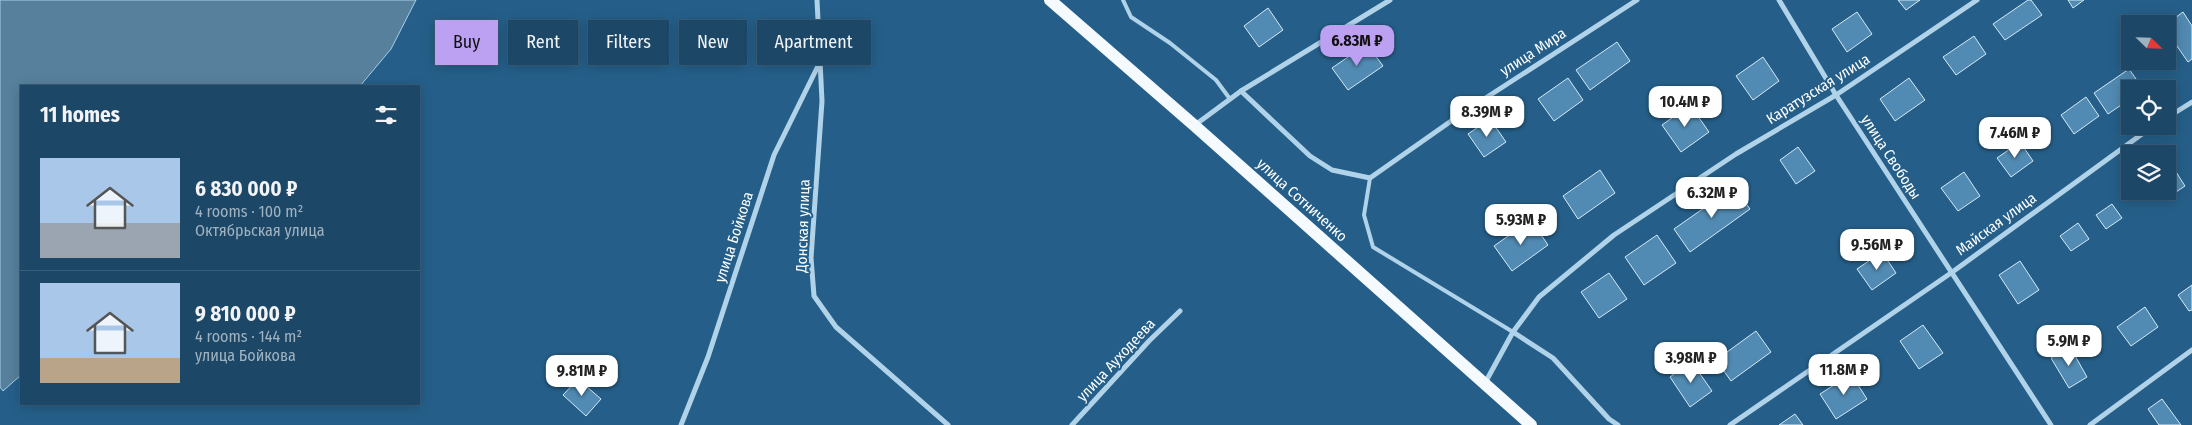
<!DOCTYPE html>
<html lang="en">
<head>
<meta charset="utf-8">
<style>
  :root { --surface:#1c4767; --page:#254e6d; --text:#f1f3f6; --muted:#a0b2c0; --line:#3a5f7b; --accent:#bca0f2 }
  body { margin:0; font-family:"Fira Sans Condensed",sans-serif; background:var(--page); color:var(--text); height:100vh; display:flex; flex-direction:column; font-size:19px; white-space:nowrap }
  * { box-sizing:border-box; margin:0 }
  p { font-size:16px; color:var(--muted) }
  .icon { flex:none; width:28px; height:28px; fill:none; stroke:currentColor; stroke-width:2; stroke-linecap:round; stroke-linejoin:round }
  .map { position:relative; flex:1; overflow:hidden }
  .drawer { position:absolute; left:20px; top:85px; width:400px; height:320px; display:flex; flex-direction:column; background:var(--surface); border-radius:0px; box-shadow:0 2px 12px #0003,0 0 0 1px var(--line) }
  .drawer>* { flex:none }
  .hud { position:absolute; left:435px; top:20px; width:475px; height:45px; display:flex; gap:10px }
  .needle { width:32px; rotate:113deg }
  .controls { position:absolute; left:2121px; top:15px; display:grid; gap:10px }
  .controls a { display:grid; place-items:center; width:55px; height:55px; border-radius:0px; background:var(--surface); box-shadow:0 2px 12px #0003,0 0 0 1px var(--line); font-size:25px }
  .price { position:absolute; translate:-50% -42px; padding:0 11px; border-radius:10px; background:#fff; color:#222; font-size:16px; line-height:32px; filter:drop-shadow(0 1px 2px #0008) }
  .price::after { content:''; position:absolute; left:50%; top:30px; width:15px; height:11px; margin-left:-8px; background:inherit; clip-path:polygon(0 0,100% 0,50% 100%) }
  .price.current { background:var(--accent); color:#111 }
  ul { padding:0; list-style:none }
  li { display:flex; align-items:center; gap:15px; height:125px; padding:0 20px }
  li+li { border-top:1px solid var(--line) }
  li span { display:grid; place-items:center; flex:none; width:140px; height:100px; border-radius:0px; color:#555 }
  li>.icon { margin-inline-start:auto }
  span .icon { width:60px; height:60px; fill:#fffc; stroke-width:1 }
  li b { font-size:21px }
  h2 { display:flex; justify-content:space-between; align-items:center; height:60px; padding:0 20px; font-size:21px }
  .chip { padding:0 18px; border-radius:0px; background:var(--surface); box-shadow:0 2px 12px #0003,0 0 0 1px var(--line); font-size:18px; line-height:45px }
  .chip.current { background:var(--accent); color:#111 }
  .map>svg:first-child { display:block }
</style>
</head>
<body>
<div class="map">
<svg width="2192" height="425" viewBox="0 0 2192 425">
  <rect width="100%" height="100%" fill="#255f89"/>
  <!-- water -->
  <polygon fill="#57809c" stroke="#a5cfea" points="0,0 416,0 391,49 360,86 21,86 21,375 3,391 0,387"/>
  <!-- building -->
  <g fill="#518ab2" stroke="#d5eaf7">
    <polygon points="1898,0 1920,0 1906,10"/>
    <polygon points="2028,0 2031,0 2042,15 2005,40 1993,24"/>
    <polygon points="2068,0 2084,0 2073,8"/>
    <polygon points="1268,8 1283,30 1259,47 1244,26"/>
    <polygon points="1857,12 1872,34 1847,52 1832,29"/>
    <polygon points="2183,12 2192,26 2192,59 2188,62 2168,33 2167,24"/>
    <polygon points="1974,36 1986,54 1956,75 1943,57"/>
    <polygon points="1617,42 1630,61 1590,90 1576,70"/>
    <polygon points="1367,44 1383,66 1348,90 1332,68"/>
    <polygon points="1763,57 1779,81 1753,100 1736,76"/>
    <polygon points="2129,69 2143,89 2130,89 2130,99 2108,114 2094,93"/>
    <polygon points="1568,78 1583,100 1554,121 1538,99"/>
    <polygon points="1909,78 1925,100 1895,121 1880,99"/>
    <polygon points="2086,97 2099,116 2074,134 2061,115"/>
    <polygon points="1690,105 1709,132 1681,152 1662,125"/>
    <polygon points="1490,119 1506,142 1484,157 1468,134"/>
    <polygon points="2020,142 2033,161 2011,177 1997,158"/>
    <polygon points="1798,147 1815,171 1796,184 1780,160"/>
    <polygon points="2171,164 2185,186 2167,198 2163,191 2168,191 2168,166"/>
    <polygon points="1600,170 1615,193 1578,219 1563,196"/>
    <polygon points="1964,172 1980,196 1958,211 1941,188"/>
    <polygon points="1734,187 1750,209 1690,252 1674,229"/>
    <polygon points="2112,204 2122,218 2106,229 2096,215"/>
    <polygon points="1531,220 1548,245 1512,271 1494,246"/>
    <polygon points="2078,223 2089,239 2071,251 2060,236"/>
    <polygon points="1657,235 1676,263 1644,285 1625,257"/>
    <polygon points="1882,252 1896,273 1872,290 1857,269"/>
    <polygon points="2020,261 2039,290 2018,304 1999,275"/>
    <polygon points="1609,273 1627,299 1599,318 1581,292"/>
    <polygon points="2192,285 2192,310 2189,311 2178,295"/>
    <polygon points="2145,307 2158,327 2131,346 2117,327"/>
    <polygon points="1923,325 1943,353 1919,369 1900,341"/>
    <polygon points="1756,331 1771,352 1731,381 1716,360"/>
    <polygon points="2070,347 2087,377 2069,388 2051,358"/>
    <polygon points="1691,361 1712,391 1690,407 1670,377"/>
    <polygon points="1851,374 1867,399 1836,419 1820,394"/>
    <polygon points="578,379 601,399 586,416 563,395"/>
    <polygon points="2162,399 2181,425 2159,425 2148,409"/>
    <polygon points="1795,414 1803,425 1779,425"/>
  </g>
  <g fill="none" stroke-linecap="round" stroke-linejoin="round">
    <!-- service -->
    <g stroke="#b1d3ea" stroke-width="4">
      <polyline points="1123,0 1131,17 1170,43 1216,80 1230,99"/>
      <polyline points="1370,178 1364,215 1373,247 1513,332"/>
    </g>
    <!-- minor -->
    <g stroke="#b1d3ea" stroke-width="5">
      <polyline points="817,0 822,101 811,258 814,296 836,327 948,425"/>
      <polyline points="1779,0 1836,95 2051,425"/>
      <polyline points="1241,91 1310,156 1332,170 1370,178 1464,112 1637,0"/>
      <polyline points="2168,117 2192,102"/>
      <polyline points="1195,125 1241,91 1390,0"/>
      <polyline points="1513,332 1553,358 1609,419 1618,425"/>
      <polyline points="1485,383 1513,332 1539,297 1614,235 1736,154 1836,95 1977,0"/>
      <polyline points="681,425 708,357 774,155 820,62"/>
      <polyline points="1072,425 1149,341 1180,311"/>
      <polyline points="1730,425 1951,273 2153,126"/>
      <polyline points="2090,425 2192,350"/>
    </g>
    <!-- primary -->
    <polyline stroke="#f4fafe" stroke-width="12" points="1050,0 1195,126 1531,425"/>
  </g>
  <g text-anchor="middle" stroke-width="4" stroke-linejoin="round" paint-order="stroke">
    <!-- street labels -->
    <g font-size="15" fill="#fff" stroke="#255f89">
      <text transform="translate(1533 52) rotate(-33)" y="5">улица Мира</text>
      <text transform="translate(1818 89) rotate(-32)" y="5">Каратузская улица</text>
      <text transform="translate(1891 157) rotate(57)" y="5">улица Свободы</text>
      <text transform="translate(1302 200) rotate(42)" y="5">улица Сотниченко</text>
      <text transform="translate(1996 224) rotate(-36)" y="5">Майская улица</text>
      <text transform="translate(803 226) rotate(-88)" y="5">Донская улица</text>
      <text transform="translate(734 237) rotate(-72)" y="5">улица Бойкова</text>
      <text transform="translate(1116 360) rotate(-47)" y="5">улица Ауходеева</text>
    </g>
  </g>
</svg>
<div class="controls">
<a><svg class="needle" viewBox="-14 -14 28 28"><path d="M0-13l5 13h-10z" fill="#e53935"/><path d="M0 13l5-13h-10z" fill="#a0b2c0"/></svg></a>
<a><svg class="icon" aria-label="locate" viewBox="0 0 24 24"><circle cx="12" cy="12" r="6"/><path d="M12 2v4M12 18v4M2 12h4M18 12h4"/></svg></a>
<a><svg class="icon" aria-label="layers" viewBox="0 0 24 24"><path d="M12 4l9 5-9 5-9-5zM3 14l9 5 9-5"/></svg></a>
</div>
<b class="price current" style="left:1357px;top:67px">6.83M ₽</b>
<b class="price" style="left:1685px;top:128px">10.4M ₽</b>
<b class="price" style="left:1487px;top:138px">8.39M ₽</b>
<b class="price" style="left:2015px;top:159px">7.46M ₽</b>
<b class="price" style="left:1712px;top:219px">6.32M ₽</b>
<b class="price" style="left:1521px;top:246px">5.93M ₽</b>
<b class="price" style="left:1877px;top:271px">9.56M ₽</b>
<b class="price" style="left:2069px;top:367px">5.9M ₽</b>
<b class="price" style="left:1691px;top:384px">3.98M ₽</b>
<b class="price" style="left:1844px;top:396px">11.8M ₽</b>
<b class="price" style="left:582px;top:397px">9.81M ₽</b>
<div class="hud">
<a class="chip current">Buy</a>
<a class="chip">Rent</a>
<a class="chip">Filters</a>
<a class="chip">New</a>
<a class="chip">Apartment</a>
</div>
<section class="drawer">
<h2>11 homes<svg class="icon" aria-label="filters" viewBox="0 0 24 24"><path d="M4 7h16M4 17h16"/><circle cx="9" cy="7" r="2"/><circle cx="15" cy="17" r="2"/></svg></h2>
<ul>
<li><span style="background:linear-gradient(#a9c7e8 65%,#9aa5b1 0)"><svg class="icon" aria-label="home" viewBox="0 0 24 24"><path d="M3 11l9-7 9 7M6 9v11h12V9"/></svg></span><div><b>6 830 000 ₽</b><p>4 rooms · 100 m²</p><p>Октябрьская улица</p></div></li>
<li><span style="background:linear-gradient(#a9c7e8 75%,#b9a48a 0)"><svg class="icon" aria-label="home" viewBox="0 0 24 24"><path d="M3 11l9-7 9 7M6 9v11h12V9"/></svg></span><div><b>9 810 000 ₽</b><p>4 rooms · 144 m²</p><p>улица Бойкова</p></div></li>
</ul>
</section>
</div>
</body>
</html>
